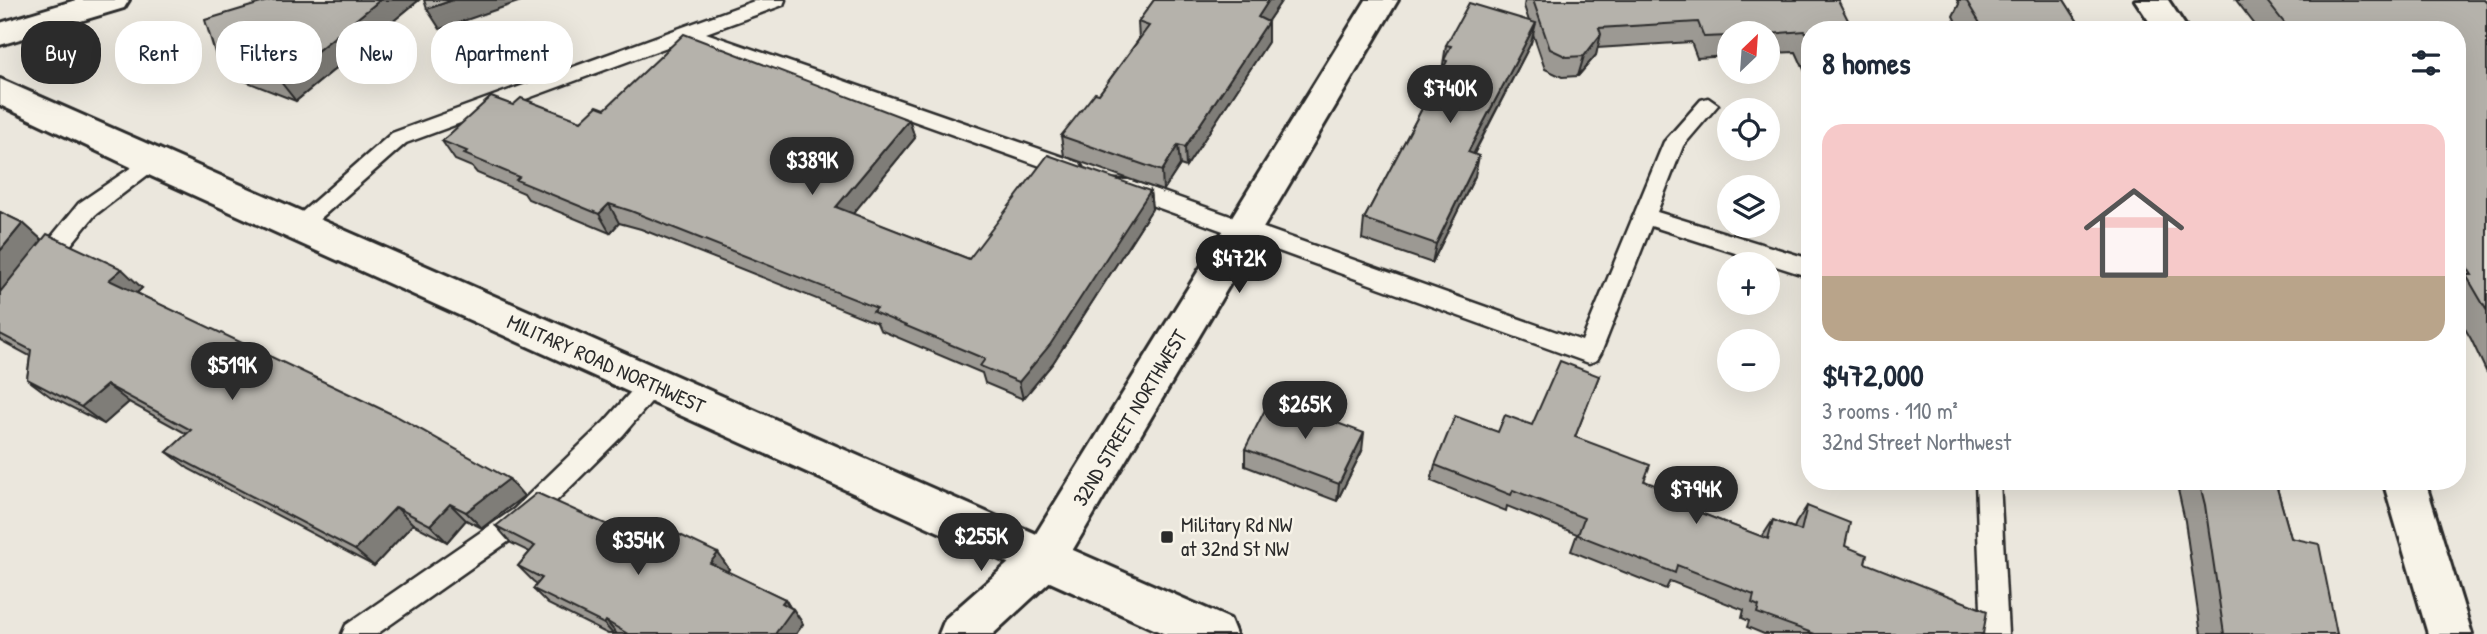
<!DOCTYPE html>
<html lang="en">
<head>
<meta charset="utf-8">
<style>
  :root { --surface:#fff; --page:#f2f2f3; --text:#1f2937; --muted:#747a83; --line:#e0e1e3; --accent:#2b2b2b }
  body { margin:0; font-family:"Patrick Hand",sans-serif; background:var(--page); color:var(--text); height:100vh; display:flex; flex-direction:column; font-size:26px; white-space:nowrap }
  * { box-sizing:border-box; margin:0 }
  p { font-size:23px; color:var(--muted) }
  .icon { flex:none; width:38px; height:38px; fill:none; stroke:currentColor; stroke-width:2; stroke-linecap:round; stroke-linejoin:round }
  .map { position:relative; flex:1; overflow:hidden }
  .panel { position:absolute; left:1801px; top:21px; width:665px; height:469px; display:flex; flex-direction:column; background:var(--surface); border-radius:28px; box-shadow:0 7px 28px #0002 }
  .panel>* { flex:none }
  .banner { position:absolute; left:21px; top:21px; width:665px; height:63px; display:flex; gap:14px }
  .needle { width:46px; rotate:25deg }
  .controls { position:absolute; left:1717px; top:21px; display:grid; gap:14px }
  .controls a { display:grid; place-items:center; width:63px; height:63px; border-radius:50%; background:var(--surface); box-shadow:0 7px 28px #0002; font-size:35px }
  .price { position:absolute; translate:-50% -60px; padding:0 16px; border-radius:24px; background:var(--accent); color:#fff; font-size:23px; line-height:46px; filter:drop-shadow(0 2px 4px #0008) }
  .price::after { content:''; position:absolute; left:50%; top:42px; width:21px; height:16px; margin-left:-10px; background:inherit; clip-path:polygon(0 0,100% 0,50% 100%) }
  .price.selected { background:#222; color:#fff }
  ul { padding:0; list-style:none }
  li { display:grid; align-content:center; gap:14px; height:371px; padding:0 21px }
  li+li { border-top:2px solid var(--line) }
  li span { display:grid; place-items:center; height:217px; border-radius:21px; color:#555 }
  li>.icon { margin-inline-start:auto }
  span .icon { width:126px; height:126px; fill:#fffc; stroke-width:1 }
  li b { font-size:30px }
  h2 { display:flex; justify-content:space-between; align-items:center; height:84px; padding:0 21px; font-size:30px }
  .chip { padding:0 24px; border-radius:28px; background:var(--surface); box-shadow:0 7px 28px #0002; font-size:24px; line-height:63px }
  .chip.selected { background:var(--accent); color:#fff }
  .map>svg:first-child { display:block }
</style>
</head>
<body>
<div class="map">
<svg width="2487" height="634" viewBox="0 0 2487 634">
  <rect width="100%" height="100%" fill="#ebe7dd"/>
  <filter id="ink" filterUnits="userSpaceOnUse"><feTurbulence type="fractalNoise" baseFrequency=".0143" numOctaves="2"/><feDisplacementMap in="SourceGraphic" scale="14" xChannelSelector="R" yChannelSelector="G"/><feConvolveMatrix kernelMatrix="1 2 1 2 8 2 1 2 1" color-interpolation-filters="sRGB"/></filter>
  <g filter="url(#ink)">
    <g fill="none" stroke-linecap="round" stroke-linejoin="round">
      <defs>
        <g id="service">
          <polygon points="757,0 785,0 783,5 706,33 1080,163 1083,169 1080,175 1066,175 686,40 406,143 305,232 289,232 286,226 392,133"/>
          <polygon points="1708,98 1718,105 1683,146 1657,212 1810,259 1810,277 1651,226 1601,353 1597,360 1589,363 1115,192 1111,186 1115,180 1129,180 1582,341 1664,142 1701,100"/>
          <polygon points="151,154 158,157 161,162 158,167 95,215 51,269 43,272 35,269 32,263 35,257 79,203"/>
          <polygon points="652,374 660,377 664,384 660,391 623,435 532,525 377,634 342,634 346,625 514,509 605,421 644,377"/>
          <polygon points="1976,481 2000,481 2008,634 1982,634"/>
        </g>
        <g id="minor">
          <polygon points="1366,0 1398,0 1059,573 993,634 939,634 945,619 1029,545"/>
          <polygon points="2135,0 2168,0 2188,30 2155,30"/>
          <polygon points="2383,481 2425,481 2472,634 2428,634"/>
        </g>
        <polygon id="tertiary" points="76,0 129,0 124,8 0,45 0,23"/>
        <polygon id="primary" points="0,79 1230,619 1236,634 1165,634 131,167 0,105"/>
      </defs>
      <!-- service casing -->
      <use href="#service" stroke="#2b2b2b" stroke-width="5"/>
      <!-- minor casing -->
      <use href="#minor" stroke="#2b2b2b" stroke-width="6"/>
      <!-- tertiary casing -->
      <use href="#tertiary" stroke="#2b2b2b" stroke-width="6"/>
      <!-- primary casing -->
      <use href="#primary" stroke="#2b2b2b" stroke-width="6"/>
      <!-- service -->
      <use href="#service" fill="#f7f3e8" fill-rule="evenodd"/>
      <!-- minor -->
      <use href="#minor" fill="#f7f3e8" fill-rule="evenodd"/>
      <!-- tertiary -->
      <use href="#tertiary" fill="#f7f3e8" fill-rule="evenodd"/>
      <!-- primary -->
      <use href="#primary" fill="#f7f3e8" fill-rule="evenodd"/>
    </g>
    <!-- wall -->
    <g fill="#9c9993" stroke="#2b2b2b" stroke-width="2">
      <polygon points="271,0 419,0 296,101 232,76 216,56"/>
      <polygon points="1154,0 1282,0 1267,22 1268,42 1186,167 1180,165 1163,191 1064,156 1061,136 1099,94 1139,39 1138,22"/>
      <polygon points="1525,0 1838,0 1810,30 1810,74 1806,74 1796,52 1768,53 1768,33 1729,33 1729,56 1697,58 1691,42 1597,48 1596,55 1578,76 1562,77 1545,69 1533,34 1531,43 1474,154 1475,176 1432,263 1362,239 1364,219 1442,71 1446,45 1529,21 1524,6"/>
      <polygon points="1957,0 2064,0 2083,30 1960,30 1953,16 1959,4"/>
      <polygon points="2236,0 2484,0 2487,3 2487,373 2471,339 2457,315 2457,30 2259,30"/>
      <polygon points="513,105 581,121 605,109 909,120 915,138 852,214 969,259 1150,191 1152,209 1053,363 1023,399 985,383 982,373 880,330 877,323 641,229 619,223 610,233 528,199 524,193 477,173 472,167 455,160 442,141"/>
      <polygon points="0,212 23,223 42,240 142,288 137,293 509,479 524,496 482,528 466,520 447,542 413,524 374,566 189,469 167,452 187,434 129,402 104,424 51,397 27,379 30,356 0,340"/>
      <polygon points="1599,376 1575,437 1690,509 1762,537 1773,520 1794,528 1796,523 1807,506 1845,546 1865,563 1983,634 1764,634 1747,627 1749,621 1742,618 1744,610 1670,581 1666,589 1571,551 1577,534 1507,506 1506,511 1431,481 1435,465 1498,432 1532,425"/>
      <polygon points="1245,449 1362,451 1337,501 1245,466"/>
      <polygon points="2176,481 2275,481 2291,538 2337,634 2201,634 2185,521"/>
      <polygon points="496,526 665,551 718,553 729,569 727,572 785,599 790,607 793,609 803,624 796,634 608,634 548,604 533,589 537,584 533,581 518,566 530,552 511,543"/>
    </g>
    <!-- shaded-wall -->
    <g fill="#7f7d78" stroke="#2b2b2b" stroke-width="2">
      <polygon points="380,0 419,0 296,101 280,81"/>
      <polygon points="453,0 524,0 440,29 427,9"/>
      <polygon points="1269,0 1282,0 1257,37 1258,17"/>
      <polygon points="1268,22 1268,42 1186,167 1185,147"/>
      <polygon points="1536,23 1531,43 1464,172 1468,152"/>
      <polygon points="1601,34 1596,55 1578,76 1584,56"/>
      <polygon points="909,120 915,138 843,226 836,207"/>
      <polygon points="1178,145 1180,165 1163,191 1162,171"/>
      <polygon points="1479,156 1475,176 1432,263 1436,244"/>
      <polygon points="1150,191 1152,209 1053,363 1023,399 1019,382"/>
      <polygon points="609,204 619,223 610,233 599,214"/>
      <polygon points="23,223 44,242 0,298 0,251"/>
      <polygon points="122,269 142,288 130,299 109,280"/>
      <polygon points="107,385 129,402 104,424 81,407"/>
      <polygon points="1364,433 1362,451 1337,501 1339,484"/>
      <polygon points="509,479 524,496 482,528 466,512"/>
      <polygon points="450,504 466,520 447,542 430,525"/>
      <polygon points="396,507 413,524 374,566 355,550"/>
      <polygon points="718,553 729,569 721,579 710,563"/>
      <polygon points="785,599 792,611 793,609 803,624 796,634 775,634 782,603"/>
      <polygon points="606,621 617,634 613,634 604,624"/>
    </g>
    <!-- building -->
    <g fill="#b5b2ab" stroke="#2b2b2b" stroke-width="2">
      <polygon points="271,0 380,0 280,81 216,56 205,20"/>
      <polygon points="424,0 453,0 427,9"/>
      <polygon points="1154,0 1269,0 1258,17 1268,22 1185,147 1178,145 1162,171 1061,136 1095,93 1099,94 1149,26 1138,22"/>
      <polygon points="1533,0 1838,0 1853,30 1810,30 1810,41 1805,31 1768,34 1729,33 1729,36 1704,37 1698,22 1599,28 1601,34 1584,56 1567,57 1550,49"/>
      <polygon points="1966,0 2064,0 2083,30 1984,30"/>
      <polygon points="2266,0 2484,0 2487,3 2487,311 2466,275 2472,275 2457,250 2457,30 2290,30"/>
      <polygon points="1469,3 1536,23 1468,152 1479,156 1436,244 1364,219 1447,61 1444,60 1451,46 1446,45"/>
      <polygon points="684,34 909,120 836,207 969,259 1048,155 1150,191 1050,345 1019,382 980,366 985,359 873,312 877,308 631,211 609,204 599,214 516,180 519,177 464,154 467,151 442,141 491,97 513,105 521,98 581,121 597,106 605,109"/>
      <polygon points="0,212 23,223 0,251"/>
      <polygon points="47,234 122,269 109,280 398,417 509,479 466,512 450,504 430,525 396,507 355,550 167,452 191,430 107,385 81,407 27,379 31,350 0,334 0,292"/>
      <polygon points="1560,361 1599,376 1575,437 1650,465 1644,481 1693,499 1690,509 1768,539 1773,520 1801,531 1807,506 1850,523 1845,546 1867,555 1865,563 1987,611 1983,634 1815,634 1757,613 1759,606 1752,603 1754,595 1677,565 1675,573 1578,535 1584,518 1513,490 1511,495 1435,465 1455,416 1498,432 1505,415 1532,425"/>
      <polygon points="1271,398 1364,433 1339,484 1245,449"/>
      <polygon points="2199,481 2275,481 2291,538 2319,544 2337,634 2224,634 2205,505"/>
      <polygon points="537,493 665,551 678,534 718,553 710,563 785,599 782,603 793,609 775,634 628,634 606,621 604,624 533,589 542,578 518,566 535,546 496,526"/>
    </g>
  </g>
  <!-- markers -->
  <rect fill="#2b2b2b" stroke="#f7f3e8" stroke-width="2.5" x="1160" y="530" width="14" height="14" rx="3.5"/>
  <g text-anchor="middle" stroke-width="5" stroke-linejoin="round" paint-order="stroke">
    <!-- street labels -->
    <g font-size="21" fill="#2b2b2b" stroke="#f7f3e8">
      <text transform="translate(606 364) rotate(24)" y="7">MILITARY ROAD NORTHWEST</text>
      <text transform="translate(1130 418) rotate(-59)" y="7">32ND STREET NORTHWEST</text>
    </g>
    <!-- poi labels -->
    <g font-size="21" fill="#2b2b2b" stroke="#f7f3e8" text-anchor="start">
      <text x="1181" y="532">Military Rd NW<tspan x="1181" dy="24">at 32nd St NW</tspan></text>
    </g>
  </g>
</svg>
<div class="controls">
<a><svg class="needle" viewBox="-14 -14 28 28"><path d="M0-13l5 13h-10z" fill="#e53935"/><path d="M0 13l5-13h-10z" fill="#747a83"/></svg></a>
<a><svg class="icon" aria-label="locate" viewBox="0 0 24 24"><circle cx="12" cy="12" r="6"/><path d="M12 2v4M12 18v4M2 12h4M18 12h4"/></svg></a>
<a><svg class="icon" aria-label="layers" viewBox="0 0 24 24"><path d="M12 4l9 5-9 5-9-5zM3 14l9 5 9-5"/></svg></a>
<a>+</a>
<a>−</a>
</div>
<b class="price" style="left:1450px;top:125px">$740K</b>
<b class="price" style="left:812px;top:197px">$389K</b>
<b class="price selected" style="left:1239px;top:295px">$472K</b>
<b class="price" style="left:232px;top:402px">$519K</b>
<b class="price" style="left:1305px;top:441px">$265K</b>
<b class="price" style="left:1696px;top:526px">$794K</b>
<b class="price" style="left:981px;top:573px">$255K</b>
<b class="price" style="left:638px;top:577px">$354K</b>
<div class="banner">
<a class="chip selected">Buy</a>
<a class="chip">Rent</a>
<a class="chip">Filters</a>
<a class="chip">New</a>
<a class="chip">Apartment</a>
</div>
<section class="panel">
<h2>8 homes<svg class="icon" aria-label="filters" viewBox="0 0 24 24"><path d="M4 7h16M4 17h16"/><circle cx="9" cy="7" r="2"/><circle cx="15" cy="17" r="2"/></svg></h2>
<ul>
<li><span style="background:linear-gradient(#f6c9c9 70%,#b9a48a 0)"><svg class="icon" aria-label="home" viewBox="0 0 24 24"><path d="M3 11l9-7 9 7M6 9v11h12V9"/></svg></span><div><b>$472,000</b><p>3 rooms · 110 m²</p><p>32nd Street Northwest</p></div></li>
</ul>
</section>
</div>
</body>
</html>
